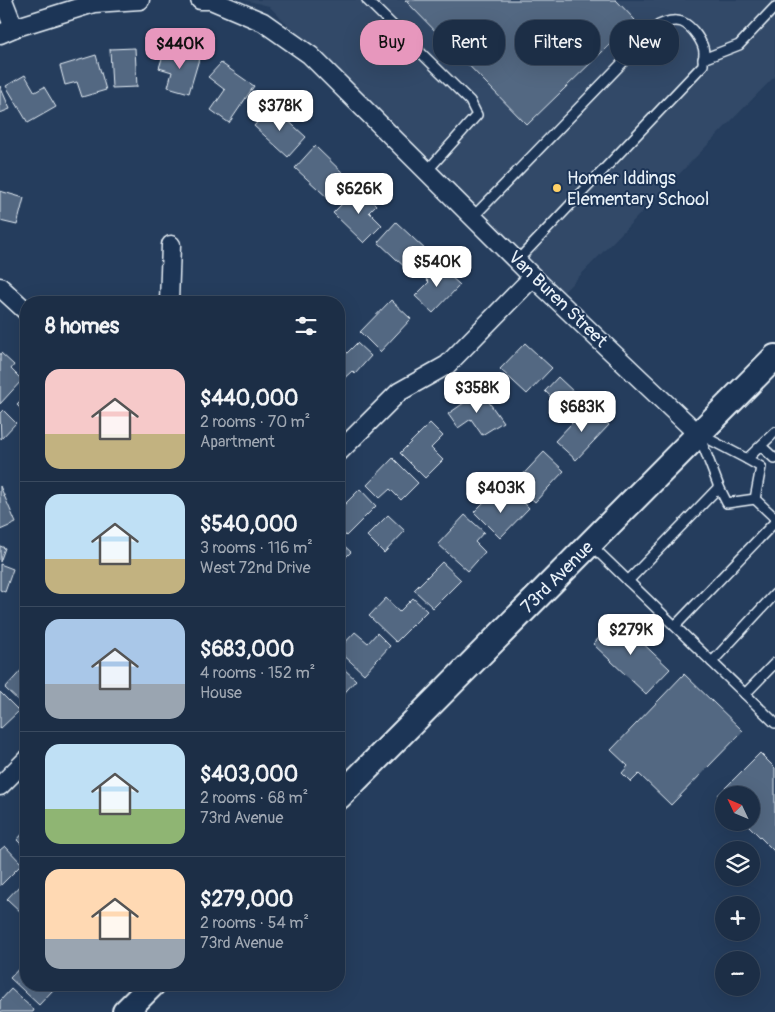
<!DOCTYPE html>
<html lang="en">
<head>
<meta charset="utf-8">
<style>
  :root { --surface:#1c2e46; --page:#25364d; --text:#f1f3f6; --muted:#a0a8b3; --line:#3a4a5f; --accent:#e797bd }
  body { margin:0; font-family:Pangolin,sans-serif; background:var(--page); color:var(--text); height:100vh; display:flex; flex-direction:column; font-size:19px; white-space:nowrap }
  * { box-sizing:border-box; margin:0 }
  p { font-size:16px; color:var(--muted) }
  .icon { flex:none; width:28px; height:28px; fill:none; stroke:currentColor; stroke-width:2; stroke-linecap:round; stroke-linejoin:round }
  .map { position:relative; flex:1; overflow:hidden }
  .sheet { position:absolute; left:20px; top:296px; width:325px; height:695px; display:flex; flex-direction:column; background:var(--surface); border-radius:20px; box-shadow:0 5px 20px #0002,0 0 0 1px var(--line) }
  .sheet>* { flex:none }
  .top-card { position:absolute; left:360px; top:20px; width:340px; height:45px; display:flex; gap:10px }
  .needle { width:32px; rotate:314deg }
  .controls { position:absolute; left:715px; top:786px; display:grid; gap:10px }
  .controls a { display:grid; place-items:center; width:45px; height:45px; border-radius:50%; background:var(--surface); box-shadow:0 5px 20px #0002,0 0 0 1px var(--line); font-size:25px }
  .price { position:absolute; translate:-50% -42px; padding:0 11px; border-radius:10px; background:#fff; color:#222; font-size:16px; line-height:32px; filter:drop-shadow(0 1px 2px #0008) }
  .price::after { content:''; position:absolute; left:50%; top:30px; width:15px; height:11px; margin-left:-8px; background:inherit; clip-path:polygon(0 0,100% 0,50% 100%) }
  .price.on { background:var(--accent); color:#111 }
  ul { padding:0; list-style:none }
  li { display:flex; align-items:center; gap:15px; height:125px; padding:0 25px }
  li+li { border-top:1px solid var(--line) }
  li span { display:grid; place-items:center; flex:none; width:140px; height:100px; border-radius:15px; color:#555 }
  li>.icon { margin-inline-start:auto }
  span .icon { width:60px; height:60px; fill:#fffc; stroke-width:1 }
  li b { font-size:21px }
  h2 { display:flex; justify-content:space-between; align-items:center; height:60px; padding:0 25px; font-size:21px }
  .pill { padding:0 18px; border-radius:20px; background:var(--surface); box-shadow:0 5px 20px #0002,0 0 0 1px var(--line); font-size:18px; line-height:45px }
  .pill.on { background:var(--accent); color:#111 }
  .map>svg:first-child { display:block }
</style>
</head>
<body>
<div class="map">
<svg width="775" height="1012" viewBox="0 0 775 1012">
  <rect width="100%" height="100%" fill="#253d5d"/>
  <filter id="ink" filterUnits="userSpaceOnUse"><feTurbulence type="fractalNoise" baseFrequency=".02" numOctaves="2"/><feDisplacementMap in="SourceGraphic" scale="10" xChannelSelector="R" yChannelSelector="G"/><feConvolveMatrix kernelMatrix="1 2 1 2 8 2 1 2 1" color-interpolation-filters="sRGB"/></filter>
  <g filter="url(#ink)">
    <!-- built -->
    <polygon fill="#334a68" points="245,0 775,0 775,76 557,299 269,6"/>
    <!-- building -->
    <g fill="#536782" stroke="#e8f1f8">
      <polygon points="405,0 616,0 635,20 527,125"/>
      <polygon points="135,48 137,87 112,88 110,49"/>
      <polygon points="165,49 199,59 189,93 168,87 172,72 159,68"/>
      <polygon points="96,55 106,90 82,97 77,82 65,85 60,66"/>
      <polygon points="221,63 254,86 229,123 211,110 225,90 208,77"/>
      <polygon points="25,75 35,92 44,87 56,107 28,123 6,86"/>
      <polygon points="0,86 10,109 0,113"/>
      <polygon points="272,106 306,137 288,157 254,126"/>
      <polygon points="315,146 348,178 329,199 295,168"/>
      <polygon points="359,187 376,205 369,212 382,225 364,243 333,213"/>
      <polygon points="0,191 24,198 17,225 0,221"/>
      <polygon points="396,222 428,252 410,272 378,242"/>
      <polygon points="436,263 460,285 433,313 415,296 429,282 423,276"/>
      <polygon points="391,300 411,319 380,352 360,332"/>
      <polygon points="357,343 371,356 355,374 352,371 339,383 339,349 345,355"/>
      <polygon points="525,343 552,368 527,394 500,369"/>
      <polygon points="1,353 14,365 11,369 22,380 0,404 0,355"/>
      <polygon points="558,377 575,393 562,407 545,391"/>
      <polygon points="481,391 503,422 482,435 471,419 458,428 448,414"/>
      <polygon points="26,396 26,414 17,405"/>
      <polygon points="588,406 609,425 576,460 555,441"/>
      <polygon points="3,410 16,423 1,439 0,413"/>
      <polygon points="430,423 443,436 431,448 443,460 425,478 400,453"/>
      <polygon points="544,452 564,471 535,502 515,483"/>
      <polygon points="393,458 418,483 401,500 390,489 380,498 367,485"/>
      <polygon points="0,486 16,523 0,530"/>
      <polygon points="360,489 376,506 346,536 339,528 339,510"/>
      <polygon points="516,494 529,508 500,538 474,512 491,495 503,507"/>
      <polygon points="388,515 405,531 384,553 367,536"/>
      <polygon points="465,515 484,532 475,542 485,552 468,571 438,544"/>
      <polygon points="339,541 351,552 339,564"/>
      <polygon points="0,546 5,548 0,562"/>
      <polygon points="442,562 461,580 433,608 414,590"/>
      <polygon points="0,564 13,569 5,592 0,590"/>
      <polygon points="386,598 399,612 413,598 427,611 396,642 369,616"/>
      <polygon points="617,619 670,669 646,694 593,644"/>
      <polygon points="355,632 368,643 377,633 390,646 364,674 339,651 339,649"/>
      <polygon points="26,665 26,704 24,706 5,688"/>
      <polygon points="343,668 356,680 339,699 339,673"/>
      <polygon points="684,674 743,731 671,805 639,774 631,782 622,773 628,766 611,750"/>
      <polygon points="0,692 19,711 0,729"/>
      <polygon points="760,753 775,768 775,852 745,822 751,822 751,795 724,795 724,802 718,795"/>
      <polygon points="26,830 26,849 17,840"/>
      <polygon points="5,846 22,864 0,886 0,850"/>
      <polygon points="22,883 26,887 26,909 22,913 7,899"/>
      <polygon points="24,963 26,965 26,985 48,985 53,990 39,1005 10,978"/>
      <polygon points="11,989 34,1010 33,1012 0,1012 0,1001"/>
    </g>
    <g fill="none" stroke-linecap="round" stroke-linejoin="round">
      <defs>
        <g id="lane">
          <polyline points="367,0 470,101 477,115 427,171"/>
          <polyline points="703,59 739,45 775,7"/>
          <path d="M473,217L659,25C666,22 674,19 682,22C692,26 704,43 704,53C704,57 703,61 703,65L517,261"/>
          <polyline points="699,435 719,487 727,503 755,499"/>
          <polyline points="701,435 747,459 761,467 755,499"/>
          <polyline points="761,446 775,459"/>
          <polyline points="747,459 775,432"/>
          <polyline points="755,499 775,518"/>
          <polyline points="590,544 775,723"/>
          <polyline points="628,581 719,487"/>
          <polyline points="675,626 775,522"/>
          <polyline points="712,662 775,594"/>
          <polyline points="745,694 775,663"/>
        </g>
        <g id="street">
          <polyline points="3,0 14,28"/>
          <polyline points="200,0 211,0 263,22 310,55 533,277 698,434"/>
          <polyline points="0,34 14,28 94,3 140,0"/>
          <polyline points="0,287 26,311"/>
          <polyline points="169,302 171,245"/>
          <polyline points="339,452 399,392 447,365 533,277"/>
          <polyline points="0,786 26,760"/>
        </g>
        <g id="secondary">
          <polyline points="339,797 775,357"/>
          <polyline points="125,1012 152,985"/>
        </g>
      </defs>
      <!-- lane casing -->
      <use href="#lane" stroke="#e8f1f8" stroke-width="12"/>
      <!-- street casing -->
      <use href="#street" stroke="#e8f1f8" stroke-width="21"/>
      <!-- secondary casing -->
      <use href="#secondary" stroke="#e8f1f8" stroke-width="28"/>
      <!-- lane -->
      <use href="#lane" stroke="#1d3557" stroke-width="9"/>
      <!-- street -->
      <use href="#street" stroke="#1d3557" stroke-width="18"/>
      <!-- secondary -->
      <use href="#secondary" stroke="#1d3557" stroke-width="24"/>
    </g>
  </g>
  <!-- markers -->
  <circle fill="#ffd166" stroke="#1d3557" stroke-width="2" cx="557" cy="188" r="5"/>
  <g text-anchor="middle" stroke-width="4" stroke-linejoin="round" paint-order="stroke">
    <!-- poi labels -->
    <g font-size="18" fill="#e8f1f8" stroke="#1d3557" text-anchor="start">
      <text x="567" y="184">Homer Iddings<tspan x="567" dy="21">Elementary School</tspan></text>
    </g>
    <!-- street labels -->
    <g font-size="18" fill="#e8f1f8" stroke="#1d3557">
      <text transform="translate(558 299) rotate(44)" y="6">Van Buren Street</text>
      <text transform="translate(557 577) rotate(-45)" y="6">73rd Avenue</text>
    </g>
  </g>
</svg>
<div class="controls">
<a><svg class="needle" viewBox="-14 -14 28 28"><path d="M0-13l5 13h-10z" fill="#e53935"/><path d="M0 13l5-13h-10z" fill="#a0a8b3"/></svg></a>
<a><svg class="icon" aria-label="layers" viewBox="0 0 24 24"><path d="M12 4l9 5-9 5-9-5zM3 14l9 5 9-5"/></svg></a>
<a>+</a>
<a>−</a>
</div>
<b class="price on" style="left:180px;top:70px">$440K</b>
<b class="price" style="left:280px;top:132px">$378K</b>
<b class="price" style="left:359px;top:215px">$626K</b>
<b class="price" style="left:437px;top:288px">$540K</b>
<b class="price" style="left:477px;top:414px">$358K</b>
<b class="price" style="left:582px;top:433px">$683K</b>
<b class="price" style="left:501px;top:514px">$403K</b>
<b class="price" style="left:631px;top:656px">$279K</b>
<div class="top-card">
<a class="pill on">Buy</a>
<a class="pill">Rent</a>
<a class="pill">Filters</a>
<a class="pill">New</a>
</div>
<section class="sheet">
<h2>8 homes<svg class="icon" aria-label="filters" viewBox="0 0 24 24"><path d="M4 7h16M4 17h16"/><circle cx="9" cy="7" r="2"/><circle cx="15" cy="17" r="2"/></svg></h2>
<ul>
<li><span style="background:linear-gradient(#f6c9c9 65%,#c2b280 0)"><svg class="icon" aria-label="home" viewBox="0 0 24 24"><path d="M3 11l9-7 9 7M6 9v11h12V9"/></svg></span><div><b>$440,000</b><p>2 rooms · 70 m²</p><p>Apartment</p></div></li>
<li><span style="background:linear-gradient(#bfe0f5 65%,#c2b280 0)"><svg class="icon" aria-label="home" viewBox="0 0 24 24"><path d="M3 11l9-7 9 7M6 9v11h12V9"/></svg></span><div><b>$540,000</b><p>3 rooms · 116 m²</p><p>West 72nd Drive</p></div></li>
<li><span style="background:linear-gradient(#a9c7e8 65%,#9aa5b1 0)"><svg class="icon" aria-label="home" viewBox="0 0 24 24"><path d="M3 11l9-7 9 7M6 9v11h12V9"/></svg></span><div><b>$683,000</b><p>4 rooms · 152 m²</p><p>House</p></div></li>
<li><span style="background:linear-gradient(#bfe0f5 65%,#8fb573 0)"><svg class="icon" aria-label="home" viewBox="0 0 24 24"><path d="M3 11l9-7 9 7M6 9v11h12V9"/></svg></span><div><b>$403,000</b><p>2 rooms · 68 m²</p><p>73rd Avenue</p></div></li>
<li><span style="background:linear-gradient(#ffd9b3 70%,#9aa5b1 0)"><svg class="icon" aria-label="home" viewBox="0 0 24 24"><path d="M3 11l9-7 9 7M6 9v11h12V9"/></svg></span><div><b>$279,000</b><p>2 rooms · 54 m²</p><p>73rd Avenue</p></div></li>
</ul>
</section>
</div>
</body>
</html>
